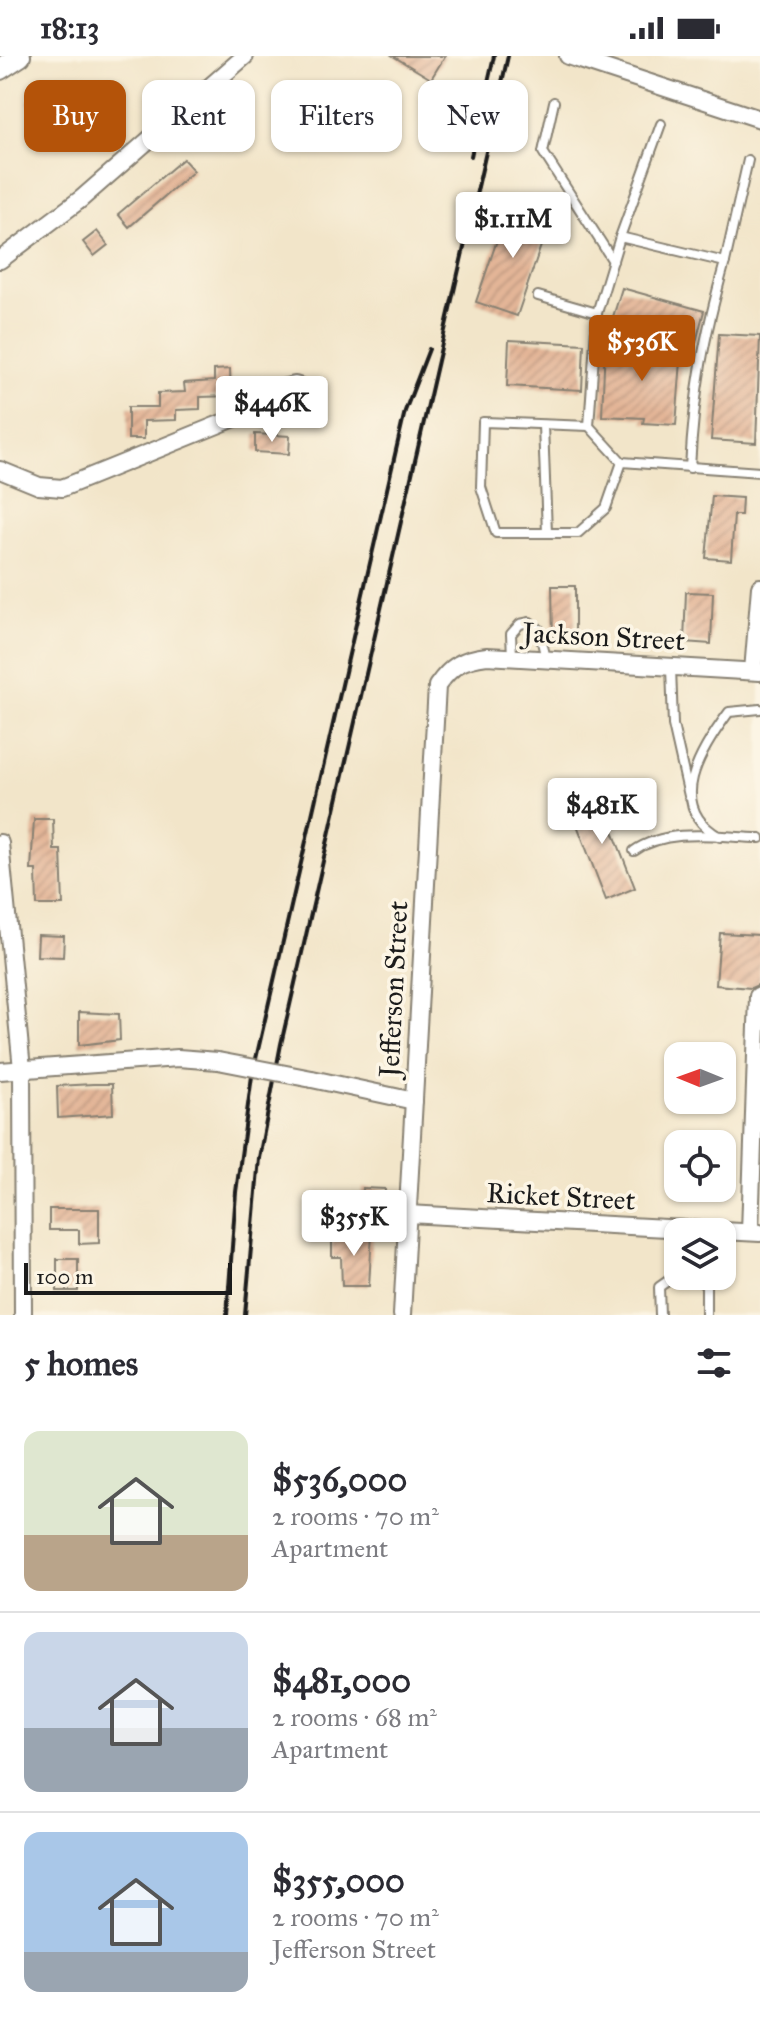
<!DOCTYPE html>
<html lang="en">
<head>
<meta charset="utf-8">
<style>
  :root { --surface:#fff; --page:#f7f7f7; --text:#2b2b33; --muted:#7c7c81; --line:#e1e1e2; --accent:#b45309 }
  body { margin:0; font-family:"IM FELL Great Primer",serif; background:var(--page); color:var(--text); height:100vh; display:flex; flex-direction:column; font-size:30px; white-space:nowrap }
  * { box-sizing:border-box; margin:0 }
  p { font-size:26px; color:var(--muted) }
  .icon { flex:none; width:44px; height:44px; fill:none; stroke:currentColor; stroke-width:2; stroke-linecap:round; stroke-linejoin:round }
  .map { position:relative; height:1259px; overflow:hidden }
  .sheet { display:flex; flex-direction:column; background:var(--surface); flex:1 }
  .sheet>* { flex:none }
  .top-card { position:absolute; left:24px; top:24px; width:712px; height:72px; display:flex; gap:16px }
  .needle { width:52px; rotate:271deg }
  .controls { position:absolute; left:664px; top:986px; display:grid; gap:16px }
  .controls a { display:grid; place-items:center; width:72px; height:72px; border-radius:16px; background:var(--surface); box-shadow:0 2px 6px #0004; font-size:40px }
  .scale { position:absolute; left:24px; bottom:20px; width:208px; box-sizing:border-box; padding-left:8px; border:4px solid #1c1c1c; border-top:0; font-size:22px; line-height:28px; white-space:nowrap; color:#1c1c1c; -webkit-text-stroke:6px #fcf5e5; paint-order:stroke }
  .price { position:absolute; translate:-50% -68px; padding:0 18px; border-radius:8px; background:#fff; color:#222; font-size:26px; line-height:52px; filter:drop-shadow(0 2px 4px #0008) }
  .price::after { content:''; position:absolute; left:50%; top:48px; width:24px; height:18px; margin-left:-12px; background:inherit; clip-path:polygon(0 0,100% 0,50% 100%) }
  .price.current { background:var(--accent); color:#fff }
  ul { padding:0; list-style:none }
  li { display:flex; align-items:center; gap:24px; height:200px; padding:0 24px }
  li+li { border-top:2px solid var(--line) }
  li span { display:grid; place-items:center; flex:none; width:224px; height:160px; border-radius:16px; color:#555 }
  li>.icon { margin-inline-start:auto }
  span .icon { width:96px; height:96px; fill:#fffc; stroke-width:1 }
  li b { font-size:34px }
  h2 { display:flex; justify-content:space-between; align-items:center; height:96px; padding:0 24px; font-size:34px }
  .pill { padding:0 28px; border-radius:16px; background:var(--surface); box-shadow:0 2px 6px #0004; font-size:28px; line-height:72px }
  .pill.current { background:var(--accent); color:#fff }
  .status { display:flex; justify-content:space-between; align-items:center; height:56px; padding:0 40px; background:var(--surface); direction:ltr }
  .status svg { height:22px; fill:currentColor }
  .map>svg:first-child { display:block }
</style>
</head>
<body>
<div class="status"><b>18:13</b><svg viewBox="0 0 49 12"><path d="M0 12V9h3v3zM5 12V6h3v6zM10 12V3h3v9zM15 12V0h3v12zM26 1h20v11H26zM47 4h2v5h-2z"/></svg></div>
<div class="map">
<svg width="760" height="1259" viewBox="0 0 760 1259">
  <defs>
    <pattern id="building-hatch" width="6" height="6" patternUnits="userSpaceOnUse" patternTransform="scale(2)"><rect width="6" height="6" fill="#e3b597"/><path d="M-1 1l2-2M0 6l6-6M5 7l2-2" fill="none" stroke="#c29b82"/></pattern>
  </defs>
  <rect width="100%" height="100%" fill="#fcf5e5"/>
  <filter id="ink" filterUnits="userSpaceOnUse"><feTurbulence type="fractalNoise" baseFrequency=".0125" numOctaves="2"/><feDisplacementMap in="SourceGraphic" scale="16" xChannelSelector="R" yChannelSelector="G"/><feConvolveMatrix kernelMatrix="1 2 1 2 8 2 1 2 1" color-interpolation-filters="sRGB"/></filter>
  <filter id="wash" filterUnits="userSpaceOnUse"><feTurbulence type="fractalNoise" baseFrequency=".006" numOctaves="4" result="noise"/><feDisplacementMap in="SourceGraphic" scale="32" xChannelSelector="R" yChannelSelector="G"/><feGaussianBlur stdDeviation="1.8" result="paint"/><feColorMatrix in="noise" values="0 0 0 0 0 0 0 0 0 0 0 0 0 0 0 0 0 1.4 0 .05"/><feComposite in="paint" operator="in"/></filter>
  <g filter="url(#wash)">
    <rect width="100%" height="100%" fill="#f2e5c9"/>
    <g id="blocks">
      <!-- building -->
      <g fill="url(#building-hatch)">
        <polygon points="393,0 445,0 431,23"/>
        <polygon points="45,33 63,60 45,73 27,46"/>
        <polygon points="183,103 194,115 129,171 118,158"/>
        <polygon points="509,149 550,163 517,260 476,246"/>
        <polygon points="97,175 108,189 94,200 83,186"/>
        <polygon points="622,232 704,255 696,286 612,264"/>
        <polygon points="719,278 760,280 756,387 711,384"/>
        <polygon points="509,284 584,288 582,334 507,330"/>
        <polygon points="605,288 682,292 676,369 643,367 644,362 602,360"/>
        <polygon points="230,313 231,340 200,341 200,353 176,354 176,364 144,365 144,383 128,383 128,351 158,351 158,337 185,336 184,327 214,325 214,314"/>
        <polygon points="255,378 290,380 289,398 255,396"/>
        <polygon points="712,440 742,442 741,459 734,459 731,504 706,502"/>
        <polygon points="552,530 575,530 575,582 553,582"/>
        <polygon points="686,536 713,537 711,588 684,586"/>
        <polygon points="598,737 635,832 606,844 569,748"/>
        <polygon points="34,763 53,763 54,794 61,794 63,849 37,849 36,814 31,814"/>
        <polygon points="720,877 760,879 760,928 751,932 716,929"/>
        <polygon points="38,879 64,880 63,901 37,900"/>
        <polygon points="79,956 119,958 120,984 79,989"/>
        <polygon points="93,1028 112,1028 113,1058 58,1062 57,1030"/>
        <polygon points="363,1132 385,1133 384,1158 370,1157 370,1151 362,1150"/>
        <polygon points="49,1153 99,1153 99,1187 79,1188 79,1174 49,1174"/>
        <polygon points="339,1177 372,1177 369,1230 342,1230 341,1201 332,1201 332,1185 339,1185"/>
        <rect x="57" y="1203" width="21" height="32"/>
      </g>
    </g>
  </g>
  <g filter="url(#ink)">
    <use href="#blocks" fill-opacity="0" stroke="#878072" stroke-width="2"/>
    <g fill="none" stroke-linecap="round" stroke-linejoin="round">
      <defs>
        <g id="service">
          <polyline points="554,46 543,96 613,205"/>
          <polyline points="620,181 661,68"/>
          <polyline points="725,206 748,104"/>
          <polyline points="538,240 597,257"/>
          <polyline points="543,369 547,477"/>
          <polyline points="589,370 483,366 481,431 496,477 578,477 606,452 622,406"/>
          <path d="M690,412C694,334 704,281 725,206L620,181L597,257L589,370L622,406L760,416"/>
          <polyline points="512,601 511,578 520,568 530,566 539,573 546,603"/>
          <polyline points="671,611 673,669 689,740"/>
          <path d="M720,781C664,750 701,694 729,656L760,653"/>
          <path d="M634,795C668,771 719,781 760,782"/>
          <polyline points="660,1259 659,1231 669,1224 696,1221 706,1230 706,1259"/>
        </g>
        <g id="minor">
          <polyline points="568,0 760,63"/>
          <polyline points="0,204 81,143 245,0"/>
          <polygon points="295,329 304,332 306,343 300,350 252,355 277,333"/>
          <polyline points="0,414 39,430 62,432 252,355"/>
          <polyline points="753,615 760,531"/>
          <polyline points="0,787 22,1013 23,1259"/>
          <polyline points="0,1015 178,1002 218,1005"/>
          <polyline points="312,1023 414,1045"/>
          <polyline points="408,1158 760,1177"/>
          <polyline points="750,1176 758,940"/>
          <path d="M402,1259L437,630C451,610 462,603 487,600L760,616"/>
        </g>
        <polyline id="tertiary" points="0,13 20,0"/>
      </defs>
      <!-- service casing -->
      <use href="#service" stroke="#878072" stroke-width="12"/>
      <!-- minor casing -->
      <use href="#minor" stroke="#878072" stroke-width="20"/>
      <!-- tertiary casing -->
      <use href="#tertiary" stroke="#878072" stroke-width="24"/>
      <!-- service -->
      <use href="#service" stroke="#fff" stroke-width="8"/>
      <!-- minor -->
      <use href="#minor" stroke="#fff" stroke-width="16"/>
      <!-- tertiary -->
      <use href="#tertiary" stroke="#fff" stroke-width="20"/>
      <!-- rail -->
      <g stroke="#1c1c1c" stroke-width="4">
        <polyline points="471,100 494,0"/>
        <polyline points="227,1259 236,1136 252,1020 405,355 429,293"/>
        <polyline points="245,1259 259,1102 281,988 508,0"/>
      </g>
      <defs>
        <polyline id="minor-bridge" points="218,1005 312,1023"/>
      </defs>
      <!-- minor-bridge casing -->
      <use href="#minor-bridge" stroke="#878072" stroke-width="20" stroke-linecap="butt"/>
      <!-- minor-bridge -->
      <use href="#minor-bridge" stroke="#fff" stroke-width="16"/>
    </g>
  </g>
  <g text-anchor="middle" stroke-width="7" stroke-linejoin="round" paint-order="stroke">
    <!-- street labels -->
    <g font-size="28" fill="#1c1c1c" stroke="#fcf5e5">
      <text transform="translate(604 580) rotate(3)" y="10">Jackson Street</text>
      <text transform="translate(393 933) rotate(-87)" y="10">Jefferson Street</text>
      <text transform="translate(561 1140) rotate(3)" y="10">Ricket Street</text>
    </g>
  </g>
</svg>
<div class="controls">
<a><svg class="needle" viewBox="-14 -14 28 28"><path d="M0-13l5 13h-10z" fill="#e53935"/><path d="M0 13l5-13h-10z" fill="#7c7c81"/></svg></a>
<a><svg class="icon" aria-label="locate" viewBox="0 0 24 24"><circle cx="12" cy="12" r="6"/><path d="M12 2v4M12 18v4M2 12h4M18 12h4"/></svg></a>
<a><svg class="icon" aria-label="layers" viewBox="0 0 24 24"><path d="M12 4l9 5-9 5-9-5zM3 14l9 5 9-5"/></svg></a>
</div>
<div class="scale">100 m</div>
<b class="price" style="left:513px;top:204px">$1.11M</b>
<b class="price current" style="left:642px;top:327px">$536K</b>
<b class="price" style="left:272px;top:388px">$446K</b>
<b class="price" style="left:602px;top:790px">$481K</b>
<b class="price" style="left:354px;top:1202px">$355K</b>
<div class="top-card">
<a class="pill current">Buy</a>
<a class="pill">Rent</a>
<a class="pill">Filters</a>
<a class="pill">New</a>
</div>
</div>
<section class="sheet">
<h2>5 homes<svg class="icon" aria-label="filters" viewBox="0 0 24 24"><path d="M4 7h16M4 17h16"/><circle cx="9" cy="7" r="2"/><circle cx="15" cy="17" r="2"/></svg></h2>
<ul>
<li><span style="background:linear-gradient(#dfe7d0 65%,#b9a48a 0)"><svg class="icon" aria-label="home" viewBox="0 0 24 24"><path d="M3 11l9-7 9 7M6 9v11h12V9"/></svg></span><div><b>$536,000</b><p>2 rooms · 70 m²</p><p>Apartment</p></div></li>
<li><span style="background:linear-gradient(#c9d6e8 60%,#9aa5b1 0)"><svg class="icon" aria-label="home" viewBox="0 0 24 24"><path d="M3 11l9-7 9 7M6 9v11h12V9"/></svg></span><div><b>$481,000</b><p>2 rooms · 68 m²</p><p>Apartment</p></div></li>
<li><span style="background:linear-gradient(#a9c7e8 75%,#9aa5b1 0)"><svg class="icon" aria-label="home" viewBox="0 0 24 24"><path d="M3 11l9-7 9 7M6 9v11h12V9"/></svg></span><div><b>$355,000</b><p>2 rooms · 70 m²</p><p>Jefferson Street</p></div></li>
</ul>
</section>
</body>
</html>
